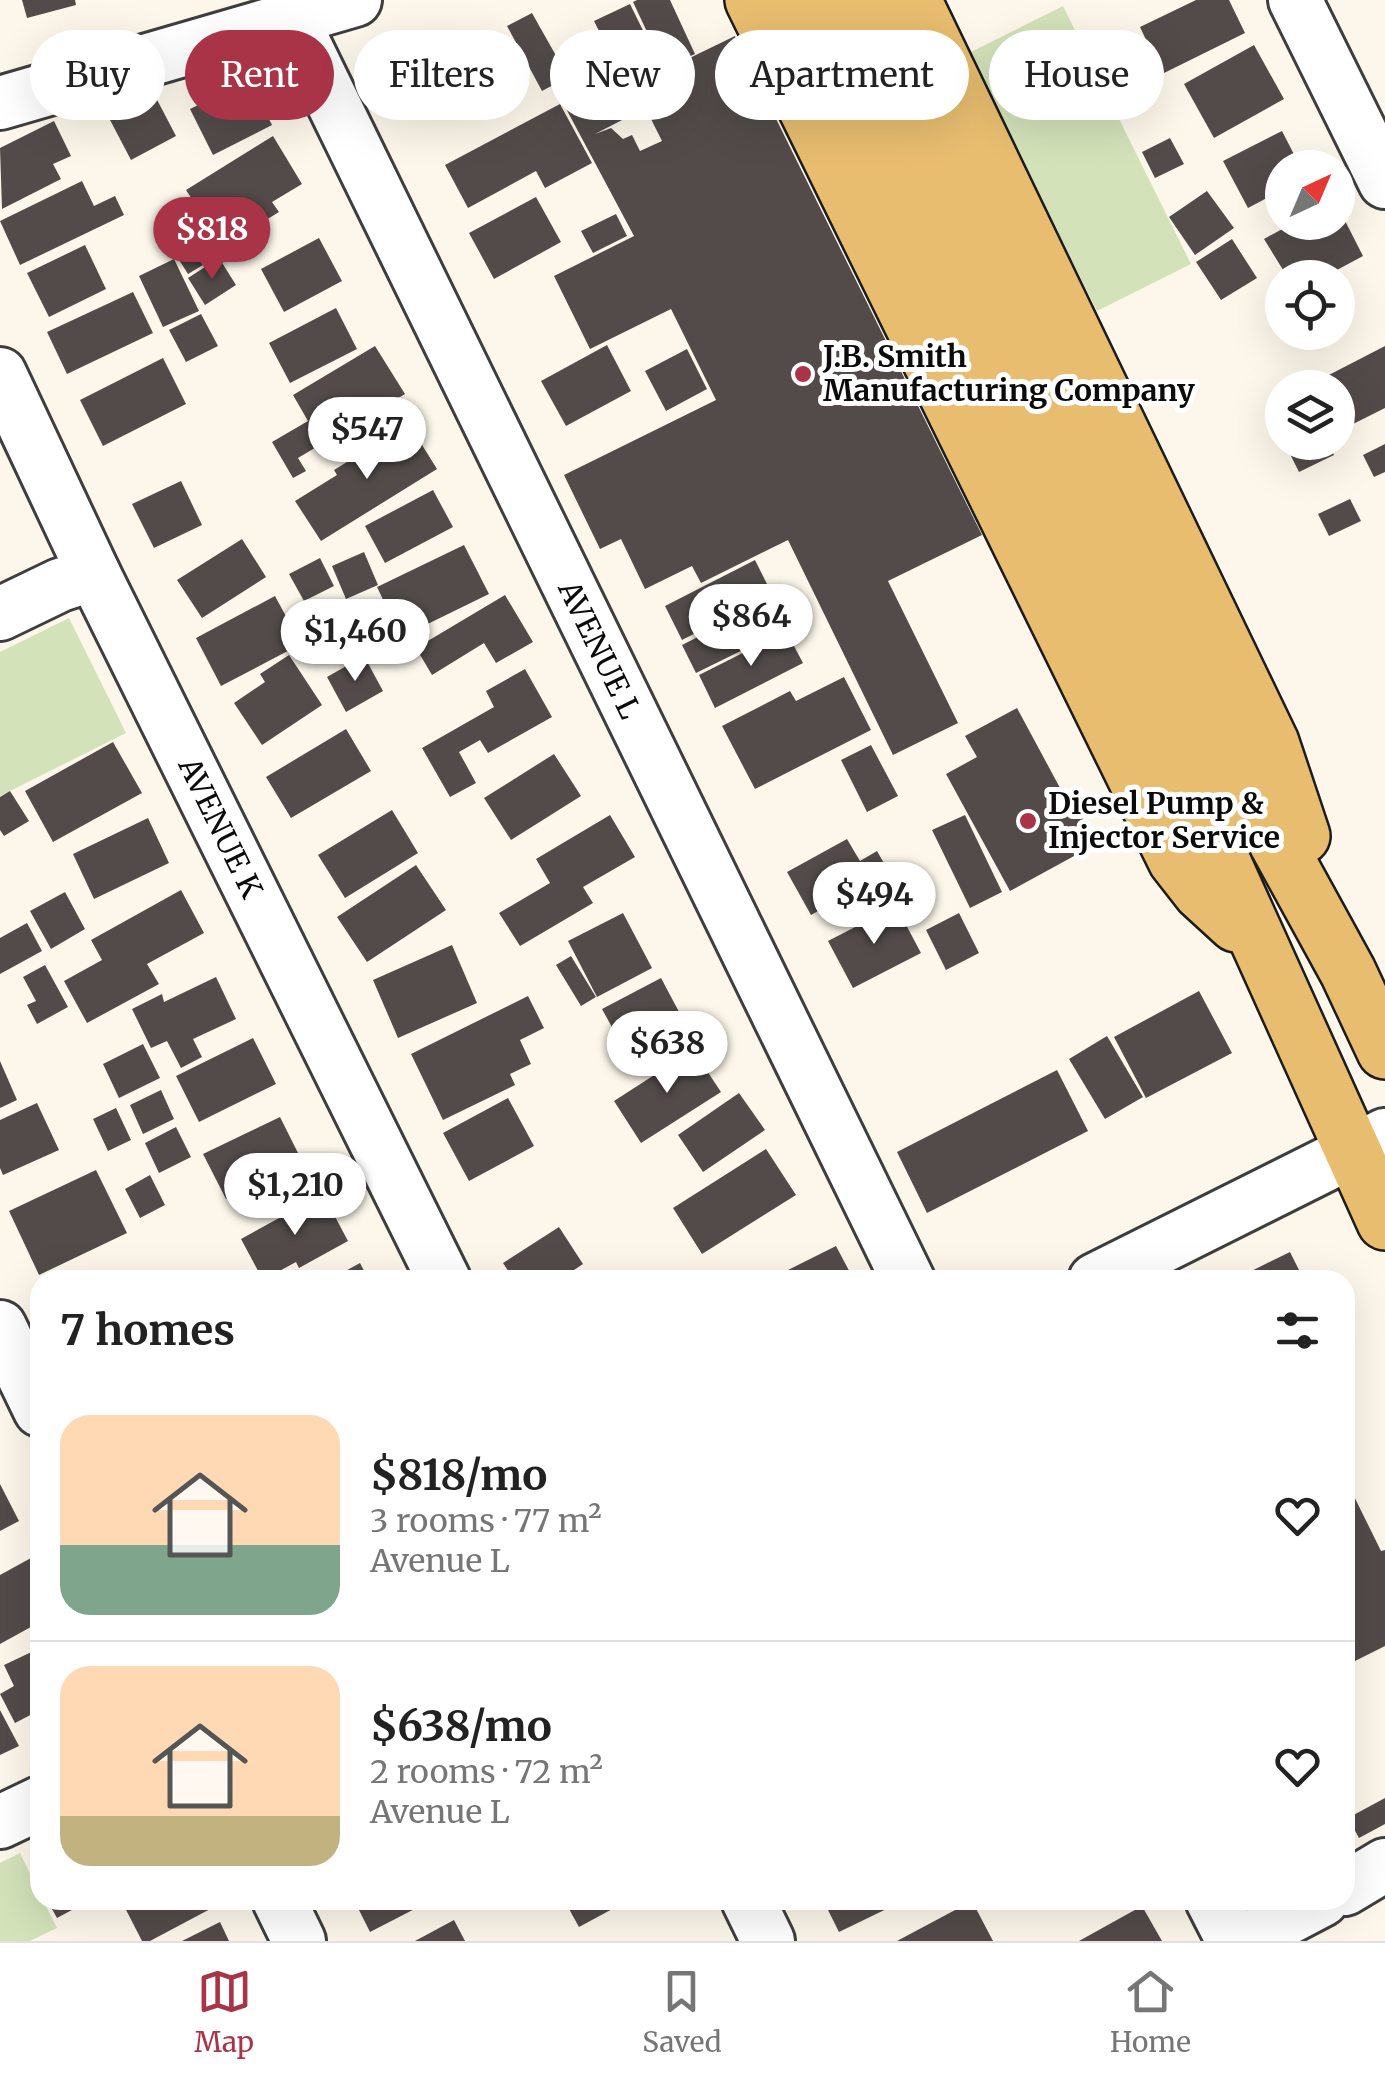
<!DOCTYPE html>
<html lang="en">
<head>
<meta charset="utf-8">
<style>
  :root { --surface:#fff; --page:#f6f6f6; --text:#222; --muted:#767676; --line:#e0e0e0; --accent:#a93447 }
  body { margin:0; font-family:Merriweather,serif; background:var(--page); color:var(--text); height:100vh; display:flex; flex-direction:column; font-size:38px; white-space:nowrap }
  * { box-sizing:border-box; margin:0 }
  p { font-size:32px; color:var(--muted) }
  .icon { flex:none; width:55px; height:55px; fill:none; stroke:currentColor; stroke-width:2; stroke-linecap:round; stroke-linejoin:round }
  .map { position:relative; flex:1; overflow:hidden }
  .details { position:absolute; left:30px; top:1270px; width:1325px; height:640px; display:flex; flex-direction:column; background:var(--surface); border-radius:30px; box-shadow:0 10px 40px #0002 }
  .details>* { flex:none }
  .top-card { position:absolute; left:30px; top:30px; width:1325px; height:90px; display:flex; gap:20px }
  .needle { width:65px; rotate:44deg }
  .fabs { position:absolute; left:1265px; top:150px; display:grid; gap:20px }
  .fabs a { display:grid; place-items:center; width:90px; height:90px; border-radius:50%; background:var(--surface); box-shadow:0 10px 40px #0002; font-size:50px }
  .price { position:absolute; translate:-50% -85px; padding:0 22px; border-radius:35px; background:#fff; color:#222; font-size:32px; line-height:65px; filter:drop-shadow(0 2px 5px #0008) }
  .price::after { content:''; position:absolute; left:50%; top:60px; width:30px; height:22px; margin-left:-15px; background:inherit; clip-path:polygon(0 0,100% 0,50% 100%) }
  .price.active { background:var(--accent); color:#fff }
  ul { padding:0; list-style:none }
  li { display:flex; align-items:center; gap:30px; height:250px; padding:0 30px }
  li+li { border-top:2px solid var(--line) }
  li span { display:grid; place-items:center; flex:none; width:280px; height:200px; border-radius:30px; color:#555 }
  li>.icon { margin-inline-start:auto }
  span .icon { width:120px; height:120px; fill:#fffc; stroke-width:1 }
  li b { font-size:42px }
  h2 { display:flex; justify-content:space-between; align-items:center; height:120px; padding:0 30px; font-size:42px }
  .pill { padding:0 35px; border-radius:45px; background:var(--surface); box-shadow:0 10px 40px #0002; font-size:35px; line-height:90px }
  .pill.active { background:var(--accent); color:#fff }
  .dock { display:flex; justify-content:space-around; align-items:center; height:140px; border-top:2px solid var(--line); background:var(--surface); font-size:28px; color:var(--muted) }
  .dock a { display:grid; justify-items:center; gap:5px }
  .dock .active { color:var(--accent) }
  .map>svg:first-child { display:block }
</style>
</head>
<body>
<div class="map">
<svg width="1385" height="1941" viewBox="0 0 1385 1941">
  <rect width="100%" height="100%" fill="#fdf7eb"/>
  <!-- green -->
  <g fill="#d3e2b9">
    <polygon points="1063,6 1191,264 1097,311 969,53"/>
    <polygon points="69,618 126,733 0,796 0,652"/>
    <polygon points="20,1853 40,1894 40,1900 43,1900 57,1928 30,1941 0,1941 0,1863"/>
  </g>
  <!-- building -->
  <g fill="#524b49">
    <polygon points="22,0 75,0 76,5 27,18"/>
    <polygon points="637,0 670,0 695,54 664,68 633,2"/>
    <polygon points="1196,0 1229,0 1245,33 1162,74 1140,27"/>
    <polygon points="630,4 661,67 626,85 594,21"/>
    <polygon points="532,13 568,77 542,91 507,26"/>
    <polygon points="735,36 982,535 888,581 958,723 893,755 788,540 701,583 692,566 645,589 621,539 600,549 564,475 716,400 671,309 590,349 554,276 634,236 555,88 599,65 626,118 595,134 611,128 623,139 632,135 640,151 662,141 634,85"/>
    <polygon points="1254,45 1284,99 1214,138 1184,84"/>
    <polygon points="249,80 272,125 213,155 190,109"/>
    <polygon points="154,94 176,136 131,160 109,118"/>
    <polygon points="560,104 592,163 545,188 536,171 468,208 445,165"/>
    <polygon points="54,121 71,156 53,164 61,179 2,209 0,148"/>
    <polygon points="1282,131 1301,168 1282,168 1282,190 1248,208 1223,161"/>
    <polygon points="273,136 302,184 272,202 279,212 251,229 241,213 213,230 226,251 188,274 166,239 203,216 186,190"/>
    <polygon points="1170,138 1184,164 1155,178 1142,152"/>
    <polygon points="82,181 94,206 115,196 124,215 20,265 0,221"/>
    <polygon points="1207,191 1234,228 1195,255 1169,217"/>
    <polygon points="536,197 561,242 494,279 469,233"/>
    <polygon points="1338,207 1363,256 1322,278 1288,278 1264,239 1295,222 1338,222"/>
    <polygon points="616,214 627,236 593,253 581,231"/>
    <polygon points="319,238 342,281 284,312 261,269"/>
    <polygon points="1232,239 1257,278 1221,300 1196,262"/>
    <polygon points="85,245 106,289 49,317 27,273"/>
    <polygon points="219,258 236,285 205,305 188,278"/>
    <polygon points="174,259 199,311 163,327 139,276"/>
    <polygon points="133,292 153,333 67,374 47,332"/>
    <polygon points="336,308 357,349 290,383 269,343"/>
    <polygon points="201,314 218,346 186,362 169,330"/>
    <polygon points="607,345 631,391 566,426 541,381"/>
    <polygon points="375,346 405,394 298,458 306,471 293,478 272,442 308,421 293,395"/>
    <polygon points="1385,346 1385,408 1351,425 1338,400 1338,388 1331,388 1325,377"/>
    <polygon points="687,349 707,389 666,411 645,371"/>
    <polygon points="163,358 186,404 103,446 80,400"/>
    <polygon points="409,424 437,469 321,541 295,501 337,475 334,470"/>
    <polygon points="1284,442 1328,442 1334,455 1299,472"/>
    <polygon points="1385,444 1385,472 1374,477 1363,455"/>
    <polygon points="181,481 202,525 154,548 132,504"/>
    <polygon points="433,490 453,527 385,563 365,526"/>
    <polygon points="1350,499 1361,521 1329,536 1318,514"/>
    <polygon points="242,539 266,577 202,618 177,580"/>
    <polygon points="464,545 489,594 401,637 377,587"/>
    <polygon points="364,552 378,585 346,599 332,566"/>
    <polygon points="320,558 334,586 304,601 289,574"/>
    <polygon points="755,560 772,594 682,640 665,606"/>
    <polygon points="505,595 533,642 496,663 484,643 432,675 416,648"/>
    <polygon points="275,596 301,644 221,686 196,638"/>
    <polygon points="771,600 785,629 696,673 682,645"/>
    <polygon points="786,631 803,663 715,708 699,675"/>
    <polygon points="289,655 322,705 262,745 234,703 265,682 260,674"/>
    <polygon points="364,656 383,691 346,712 327,677"/>
    <polygon points="525,669 552,717 488,753 480,740 459,752 476,783 450,797 422,748 494,707 486,691"/>
    <polygon points="844,677 871,730 755,789 722,726 790,691 796,701"/>
    <polygon points="1017,708 1066,799 1071,796 1096,844 1010,891 946,774 977,757 965,736"/>
    <polygon points="346,729 371,771 291,818 266,777"/>
    <polygon points="113,742 142,793 53,842 25,791"/>
    <polygon points="871,745 898,796 867,812 841,760"/>
    <polygon points="554,754 581,796 511,840 484,798"/>
    <polygon points="10,791 29,821 4,836 0,830 0,797"/>
    <polygon points="392,810 418,853 345,898 318,855"/>
    <polygon points="610,815 635,857 583,887 593,903 520,946 499,913 550,883 536,859"/>
    <polygon points="965,815 1002,892 970,908 932,830"/>
    <polygon points="148,818 169,863 94,899 73,854"/>
    <polygon points="847,839 860,861 877,851 889,872 811,915 787,872"/>
    <polygon points="416,865 446,910 367,962 337,917"/>
    <polygon points="181,890 204,933 147,964 159,984 87,1023 64,981 102,960 91,940"/>
    <polygon points="65,892 85,929 51,949 30,911"/>
    <polygon points="896,906 921,953 853,988 828,941"/>
    <polygon points="623,913 652,968 597,997 568,941"/>
    <polygon points="959,913 979,953 946,970 926,930"/>
    <polygon points="27,923 42,951 0,974 0,938"/>
    <polygon points="452,945 477,1003 398,1038 373,980"/>
    <polygon points="571,956 596,997 581,1006 556,965"/>
    <polygon points="45,965 68,1007 37,1024 27,1005 36,1001 23,977"/>
    <polygon points="216,977 236,1019 193,1039 202,1057 181,1068 167,1041 151,1048 132,1009 162,994 164,1002"/>
    <polygon points="661,978 695,1042 637,1073 602,1009"/>
    <polygon points="1199,991 1232,1053 1146,1098 1114,1037"/>
    <polygon points="528,996 544,1028 520,1040 531,1064 510,1074 515,1085 443,1120 411,1054"/>
    <polygon points="1107,1036 1143,1097 1105,1119 1069,1059"/>
    <polygon points="253,1038 276,1084 199,1122 176,1076"/>
    <polygon points="143,1044 160,1078 119,1098 103,1064"/>
    <polygon points="693,1050 721,1092 641,1143 614,1101"/>
    <polygon points="0,1061 17,1100 0,1108"/>
    <polygon points="1057,1070 1088,1131 927,1213 897,1152"/>
    <polygon points="161,1090 174,1119 143,1134 130,1105"/>
    <polygon points="739,1093 765,1130 703,1172 678,1135"/>
    <polygon points="508,1098 534,1146 469,1181 443,1133"/>
    <polygon points="37,1103 59,1150 3,1175 0,1168 0,1120"/>
    <polygon points="116,1108 131,1140 108,1151 93,1119"/>
    <polygon points="280,1117 302,1161 226,1199 203,1154"/>
    <polygon points="176,1127 191,1157 159,1173 145,1143"/>
    <polygon points="766,1149 796,1195 702,1254 673,1208"/>
    <polygon points="96,1170 127,1233 39,1275 9,1211"/>
    <polygon points="150,1175 165,1205 140,1218 125,1189"/>
    <polygon points="323,1194 348,1241 299,1268 296,1262 263,1280 241,1239"/>
    <polygon points="559,1227 583,1264 559,1280 514,1280 503,1263"/>
    <polygon points="836,1246 854,1280 791,1280 786,1271"/>
    <polygon points="1290,1252 1304,1280 1233,1280"/>
    <polygon points="360,1263 369,1280 329,1280"/>
    <polygon points="1345,1478 1381,1551 1385,1550 1385,1646 1345,1666"/>
    <polygon points="0,1484 19,1521 0,1531"/>
    <polygon points="31,1558 40,1575 40,1622 0,1644 0,1575"/>
    <polygon points="40,1648 40,1710 15,1723 0,1694 14,1686 4,1665"/>
    <polygon points="0,1710 19,1746 0,1755"/>
    <polygon points="1385,1798 1385,1824 1359,1838 1348,1818"/>
    <polygon points="47,1900 81,1900 83,1904 57,1918"/>
    <polygon points="121,1900 210,1900 214,1907 150,1941 142,1941"/>
    <polygon points="354,1900 432,1900 370,1932"/>
    <polygon points="564,1900 629,1900 579,1927"/>
    <polygon points="823,1900 905,1900 839,1932"/>
    <polygon points="972,1901 993,1941 897,1941"/>
    <polygon points="1142,1906 1162,1941 1079,1941"/>
    <polygon points="454,1920 465,1941 415,1941"/>
    <polygon points="220,1922 229,1941 182,1941"/>
  </g>
  <g fill="none" stroke-linecap="round" stroke-linejoin="round">
    <defs>
      <g id="minor">
        <polyline points="1295,0 1385,182"/>
        <polyline points="292,19 908,1280"/>
        <polyline points="0,103 355,0"/>
        <polyline points="0,374 94,574 444,1280"/>
        <polyline points="0,614 60,585 94,574"/>
        <polyline points="1095,1280 1385,1135"/>
        <polyline points="0,1327 40,1410"/>
        <polyline points="0,1822 40,1803"/>
        <polyline points="1345,1889 1385,1865"/>
        <polyline points="279,1900 299,1941"/>
        <polyline points="748,1900 768,1941"/>
        <polyline points="1212,1900 1233,1941"/>
        <polyline points="1244,1941 1322,1900"/>
      </g>
      <g id="major">
        <polyline points="753,0 1176,860 1201,892 1236,924"/>
        <polyline points="808,0 1205,823 1385,1222"/>
        <polyline points="861,0 1241,777 1348,972 1385,1051"/>
        <polyline points="913,0 1271,743 1302,836"/>
      </g>
    </defs>
    <!-- minor casing -->
    <use href="#minor" stroke="#3e3e3e" stroke-width="58"/>
    <!-- major casing -->
    <use href="#major" stroke="#1c1c1c" stroke-width="60"/>
    <!-- minor -->
    <use href="#minor" stroke="#fff" stroke-width="52"/>
    <!-- major -->
    <use href="#major" stroke="#e8bd70" stroke-width="55"/>
  </g>
  <!-- markers -->
  <g fill="#a93447" stroke="#fff" stroke-width="4">
    <circle cx="803" cy="374" r="10"/>
    <circle cx="1028" cy="821" r="10"/>
  </g>
  <g text-anchor="middle" stroke-width="10" stroke-linejoin="round" paint-order="stroke">
    <!-- poi labels -->
    <g font-size="30" font-weight="bold" fill="#0b0b0b" stroke="#fff" text-anchor="start">
      <text x="823" y="367">J.B. Smith<tspan x="823" dy="34">Manufacturing Company</tspan></text>
      <text x="1048" y="814">Diesel Pump &amp;<tspan x="1048" dy="34">Injector Service</tspan></text>
    </g>
    <!-- street labels -->
    <g font-size="30" fill="#0b0b0b" stroke="#fff">
      <text transform="translate(599 650) rotate(64)" y="10">AVENUE L</text>
      <text transform="translate(220 828) rotate(64)" y="10">AVENUE K</text>
    </g>
  </g>
</svg>
<div class="fabs">
<a><svg class="needle" viewBox="-14 -14 28 28"><path d="M0-13l5 13h-10z" fill="#e53935"/><path d="M0 13l5-13h-10z" fill="#767676"/></svg></a>
<a><svg class="icon" aria-label="locate" viewBox="0 0 24 24"><circle cx="12" cy="12" r="6"/><path d="M12 2v4M12 18v4M2 12h4M18 12h4"/></svg></a>
<a><svg class="icon" aria-label="layers" viewBox="0 0 24 24"><path d="M12 4l9 5-9 5-9-5zM3 14l9 5 9-5"/></svg></a>
</div>
<b class="price active" style="left:212px;top:282px">$818</b>
<b class="price" style="left:367px;top:482px">$547</b>
<b class="price" style="left:751px;top:669px">$864</b>
<b class="price" style="left:355px;top:684px">$1,460</b>
<b class="price" style="left:874px;top:947px">$494</b>
<b class="price" style="left:667px;top:1096px">$638</b>
<b class="price" style="left:295px;top:1238px">$1,210</b>
<div class="top-card">
<a class="pill">Buy</a>
<a class="pill active">Rent</a>
<a class="pill">Filters</a>
<a class="pill">New</a>
<a class="pill">Apartment</a>
<a class="pill">House</a>
</div>
<section class="details">
<h2>7 homes<svg class="icon" aria-label="filters" viewBox="0 0 24 24"><path d="M4 7h16M4 17h16"/><circle cx="9" cy="7" r="2"/><circle cx="15" cy="17" r="2"/></svg></h2>
<ul>
<li><span style="background:linear-gradient(#ffd9b3 65%,#7fa58c 0)"><svg class="icon" aria-label="home" viewBox="0 0 24 24"><path d="M3 11l9-7 9 7M6 9v11h12V9"/></svg></span><div><b>$818/mo</b><p>3 rooms · 77 m²</p><p>Avenue L</p></div><svg class="icon" aria-label="heart" viewBox="0 0 24 24"><path d="M12 20l-8-8c-3-5 5-10 8-4 3-6 11-1 8 4z"/></svg></li>
<li><span style="background:linear-gradient(#ffd9b3 75%,#c2b280 0)"><svg class="icon" aria-label="home" viewBox="0 0 24 24"><path d="M3 11l9-7 9 7M6 9v11h12V9"/></svg></span><div><b>$638/mo</b><p>2 rooms · 72 m²</p><p>Avenue L</p></div><svg class="icon" aria-label="heart" viewBox="0 0 24 24"><path d="M12 20l-8-8c-3-5 5-10 8-4 3-6 11-1 8 4z"/></svg></li>
</ul>
</section>
</div>
<nav class="dock">
<a class="active"><svg class="icon" aria-label="map" viewBox="0 0 24 24"><path d="M3 6l6-2 6 2 6-2v14l-6 2-6-2-6 2zM9 4v14M15 6v14"/></svg>Map</a>
<a><svg class="icon" aria-label="saved" viewBox="0 0 24 24"><path d="M7 4h10v16l-5-4-5 4z"/></svg>Saved</a>
<a><svg class="icon" aria-label="home" viewBox="0 0 24 24"><path d="M3 11l9-7 9 7M6 9v11h12V9"/></svg>Home</a>
</nav>
</body>
</html>
